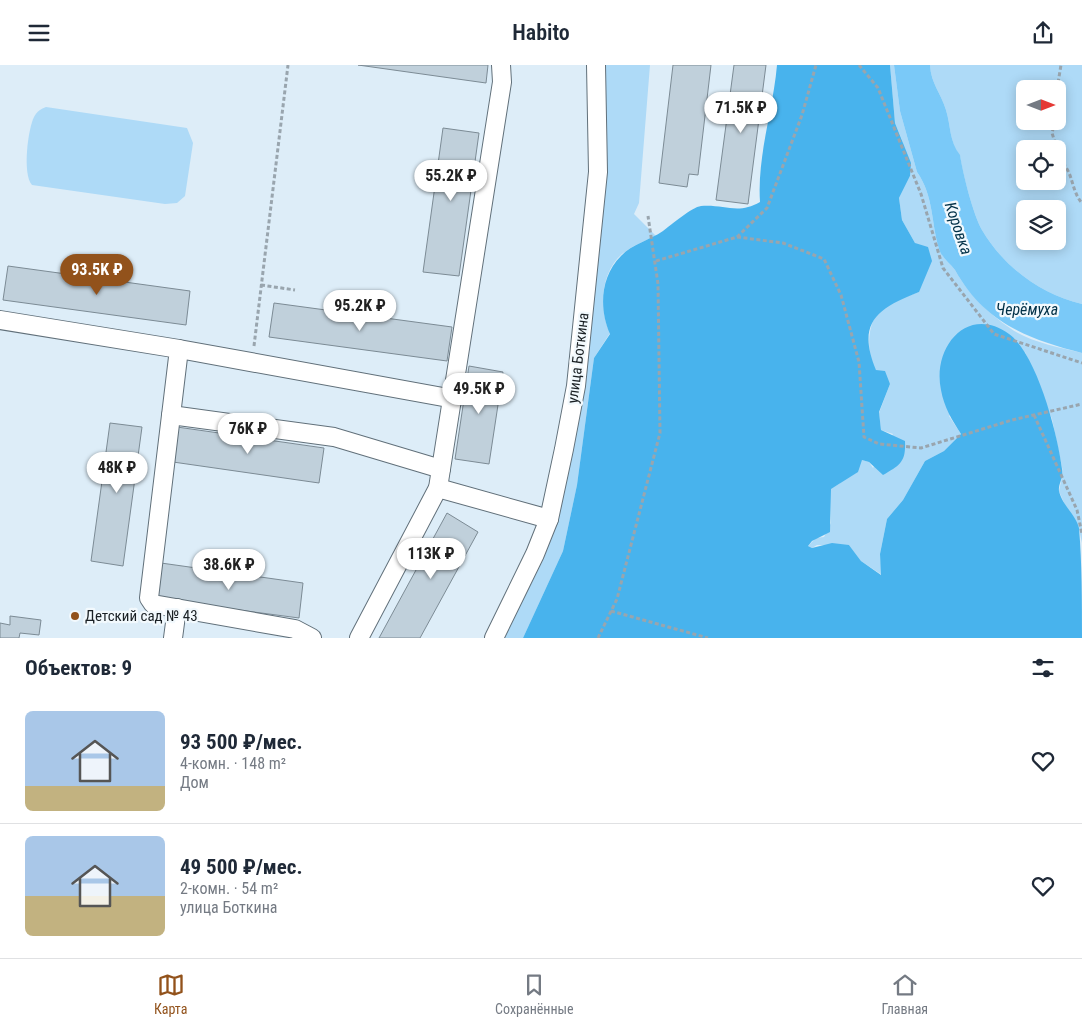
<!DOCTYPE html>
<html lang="ru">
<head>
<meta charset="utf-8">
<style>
  :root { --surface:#fff; --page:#f6f6f7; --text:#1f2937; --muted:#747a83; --line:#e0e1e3; --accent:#92521b }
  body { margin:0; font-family:"Roboto Condensed",sans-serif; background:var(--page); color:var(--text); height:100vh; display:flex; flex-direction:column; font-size:19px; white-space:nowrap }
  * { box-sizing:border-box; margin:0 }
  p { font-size:16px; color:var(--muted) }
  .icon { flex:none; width:28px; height:28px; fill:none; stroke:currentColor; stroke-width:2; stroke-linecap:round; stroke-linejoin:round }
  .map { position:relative; height:573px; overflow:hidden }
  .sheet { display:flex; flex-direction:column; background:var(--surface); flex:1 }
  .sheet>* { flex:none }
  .needle { width:32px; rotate:90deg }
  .buttons { position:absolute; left:1016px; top:15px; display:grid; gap:10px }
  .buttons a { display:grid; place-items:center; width:50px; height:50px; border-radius:8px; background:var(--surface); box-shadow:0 2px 12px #0003; font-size:25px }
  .price { position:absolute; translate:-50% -42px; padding:0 11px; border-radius:18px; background:#fff; color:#222; font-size:16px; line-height:32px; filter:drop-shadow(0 1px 2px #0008) }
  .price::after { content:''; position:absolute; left:50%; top:30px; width:15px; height:11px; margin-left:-8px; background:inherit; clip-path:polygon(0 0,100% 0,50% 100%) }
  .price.on { background:var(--accent); color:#fff }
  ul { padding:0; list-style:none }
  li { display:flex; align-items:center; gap:15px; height:125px; padding:0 25px }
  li+li { border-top:1px solid var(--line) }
  li span { display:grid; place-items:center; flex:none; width:140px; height:100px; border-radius:8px; color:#555 }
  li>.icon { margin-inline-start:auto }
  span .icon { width:60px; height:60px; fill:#fffc; stroke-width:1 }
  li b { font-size:21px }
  h2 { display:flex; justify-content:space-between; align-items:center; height:60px; padding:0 25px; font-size:21px }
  header { display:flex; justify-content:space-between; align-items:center; height:65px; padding:0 25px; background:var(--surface); font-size:22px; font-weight:600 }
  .tab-bar { display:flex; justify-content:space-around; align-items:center; height:70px; border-top:1px solid var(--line); background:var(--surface); font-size:14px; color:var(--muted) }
  .tab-bar a { display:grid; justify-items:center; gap:2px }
  .tab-bar .on { color:var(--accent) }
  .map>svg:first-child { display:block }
</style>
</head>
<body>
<header><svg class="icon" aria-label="menu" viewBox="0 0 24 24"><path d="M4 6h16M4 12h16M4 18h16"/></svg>Habito<svg class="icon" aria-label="share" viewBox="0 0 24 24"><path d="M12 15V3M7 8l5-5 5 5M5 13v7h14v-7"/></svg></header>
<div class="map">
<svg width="1082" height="573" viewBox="0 0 1082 573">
  <rect width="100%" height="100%" fill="#ddedf8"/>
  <!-- green -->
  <g fill="#aedaf7" fill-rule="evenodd">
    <path d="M605,0H650L639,138L634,149L656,171C644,176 632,181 622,189C600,208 599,245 610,268L594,293L577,420L563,486L523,573H504L544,493L557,455L607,108Z"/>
    <path d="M890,0H894L900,46L917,107C934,131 931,158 939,184C942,192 950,198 955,205C967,227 989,249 1010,263C1029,277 1059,282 1082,288V478L1078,460L1067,445L1059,426L1063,407L1052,354L1025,287L949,351L961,369L944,386L925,396L903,435L887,454L880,489L882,510L861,496L849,480H817L812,483L808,481L816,473L824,472L831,458L830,424L839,419L862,395L869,397L873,403L893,369L881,365L879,348L890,319C886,315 880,310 876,305C867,292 867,266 875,252C882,238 905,232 919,227L915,178L902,155L899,133L910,111L902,75L895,58Z"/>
    <path d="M930,0H1082V239C1040,229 1004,202 982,165C973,149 963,109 960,91C949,76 951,61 946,45C941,28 931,19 930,0ZM1025,24H1058V56H1025ZM1025,84H1058V116H1025ZM1025,144H1058V176H1025Z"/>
    <path d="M46,42L187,63L193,78L185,131L177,138L165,139L32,120C22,109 28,64 34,52C37,46 41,44 46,42Z"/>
  </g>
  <!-- forest -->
  <path fill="#48b3ed" d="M777,0H890L895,58L911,98L910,111L899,133L902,155L915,178L928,182L932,196L919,227C878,243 856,257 876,305L885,306L890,319L879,347L881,365L905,376C906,397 900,400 883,410L869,397L862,395L858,407L831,424L830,467L812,476L808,481L812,483L832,478L849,480L861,496L881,510L880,489L887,454L903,435L925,396L944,386L961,369C952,355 944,342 941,325C932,283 967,239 1009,269C1037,289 1058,370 1062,404C1064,412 1058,419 1059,426C1062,440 1076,450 1079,463C1082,498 1082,537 1082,573H523L563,486L577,420L594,293L610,269C599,244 600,212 621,191C632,179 650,175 663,166C671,160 692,142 701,141C724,139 738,150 760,137C757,91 773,46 777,0Z"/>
  <!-- water -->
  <path fill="#7ac9f8" d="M894,0H930C931,19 941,28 946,45C951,61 949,76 960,90C963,109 973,149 982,165C1004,202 1040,229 1082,239V288C1027,274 984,257 955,205C950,198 942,193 939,184C931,158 934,131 917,107L900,46Z"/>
  <!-- building -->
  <g fill="#c0d0db" stroke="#7c8b95">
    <polygon points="358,0 488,0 486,18"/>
    <polygon points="673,0 711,0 698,110 689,109 687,122 659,118"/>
    <polygon points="734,0 766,0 748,139 716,135"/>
    <polygon points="443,63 479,68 459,211 423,207"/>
    <polygon points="8,201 190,226 186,260 3,235"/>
    <polygon points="274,238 452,262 447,296 269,272"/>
    <polygon points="469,301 503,307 489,399 455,394"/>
    <polygon points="110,358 142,362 123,501 91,496"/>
    <polygon points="177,362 324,383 319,418 173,397"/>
    <polygon points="447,448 478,467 420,573 379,573"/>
    <polygon points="161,498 303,518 299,553 156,534"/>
    <polygon points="10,551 41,555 39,570 20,568 19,573 0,573 0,558 10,560"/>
  </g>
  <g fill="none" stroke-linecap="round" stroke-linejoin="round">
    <defs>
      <g id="minor">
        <polyline points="0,255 179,284 149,533 153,539 295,564 312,573"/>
        <polyline points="179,284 454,334"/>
        <polyline points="171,350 334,372 441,404"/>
        <polyline points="438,423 549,454"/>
        <polyline points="173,573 177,543"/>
        <polyline points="359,573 438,423 502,17 501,0"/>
        <polyline points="494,573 535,489 549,454 564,384 576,321 598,107 596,0"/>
      </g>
    </defs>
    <!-- minor casing -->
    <use href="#minor" stroke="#61707a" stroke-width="20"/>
    <!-- path -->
    <g stroke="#99a5ae" stroke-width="3" stroke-dasharray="4 2.5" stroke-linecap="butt">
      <polyline points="859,0 878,23 921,129 943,203 994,269 1082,298"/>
      <polyline points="1057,24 1061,0"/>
      <polyline points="1055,56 1052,68 1057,84"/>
      <path d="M1058,86C1060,95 1063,97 1067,104C1073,114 1073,128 1082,138"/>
      <polyline points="737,172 767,143 802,50 816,0"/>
      <polyline points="656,196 737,172 783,178 824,194 841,230 859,297 864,372 879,379 921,383 1012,355 1082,339"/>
      <polyline points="261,220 295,225"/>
      <polyline points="254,281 288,0"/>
      <polyline points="1034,350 1077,445 1082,469"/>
      <polyline points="611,546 708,573"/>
      <polyline points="598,573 617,534 660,368 658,219 648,151"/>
    </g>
    <!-- minor -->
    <use href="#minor" stroke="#fff" stroke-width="18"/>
  </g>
  <!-- markers -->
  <circle fill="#92521b" stroke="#f2f9fd" stroke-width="2" cx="75" cy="551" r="5"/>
  <g text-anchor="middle" stroke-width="4.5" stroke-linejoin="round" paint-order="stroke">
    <!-- street labels -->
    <g font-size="15" fill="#1a2024" stroke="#f2f9fd">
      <text transform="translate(578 293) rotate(-83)" y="5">улица Боткина</text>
    </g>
    <!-- poi labels -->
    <g font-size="15" fill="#1a2024" stroke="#f2f9fd" text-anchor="start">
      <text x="85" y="556">Детский сад № 43</text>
    </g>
    <!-- water labels -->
    <g font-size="16" font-style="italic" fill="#003047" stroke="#f2f9fd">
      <text transform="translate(959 163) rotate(71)" y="6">Коровка</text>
      <text x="1027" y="250">Черёмуха</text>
    </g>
  </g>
</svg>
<div class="buttons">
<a><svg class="needle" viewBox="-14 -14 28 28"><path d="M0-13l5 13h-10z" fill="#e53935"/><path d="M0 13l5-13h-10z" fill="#747a83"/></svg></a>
<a><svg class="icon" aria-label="locate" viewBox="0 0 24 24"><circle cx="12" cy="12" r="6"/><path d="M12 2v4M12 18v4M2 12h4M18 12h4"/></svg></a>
<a><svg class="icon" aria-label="layers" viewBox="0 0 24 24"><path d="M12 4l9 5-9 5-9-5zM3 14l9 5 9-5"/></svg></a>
</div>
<b class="price" style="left:741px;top:69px">71.5K ₽</b>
<b class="price" style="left:451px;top:137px">55.2K ₽</b>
<b class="price on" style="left:97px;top:231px">93.5K ₽</b>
<b class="price" style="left:360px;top:267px">95.2K ₽</b>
<b class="price" style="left:479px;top:350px">49.5K ₽</b>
<b class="price" style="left:248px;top:390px">76K ₽</b>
<b class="price" style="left:117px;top:429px">48K ₽</b>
<b class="price" style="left:431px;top:515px">113K ₽</b>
<b class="price" style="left:229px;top:526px">38.6K ₽</b>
</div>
<section class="sheet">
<h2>Объектов: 9<svg class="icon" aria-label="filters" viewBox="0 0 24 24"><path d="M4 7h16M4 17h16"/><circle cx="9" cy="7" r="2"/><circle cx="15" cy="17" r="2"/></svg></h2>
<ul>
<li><span style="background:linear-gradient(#a9c7e8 75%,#c2b280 0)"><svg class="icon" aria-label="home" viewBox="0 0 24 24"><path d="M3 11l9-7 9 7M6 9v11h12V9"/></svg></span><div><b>93 500 ₽/мес.</b><p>4-комн. · 148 m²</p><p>Дом</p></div><svg class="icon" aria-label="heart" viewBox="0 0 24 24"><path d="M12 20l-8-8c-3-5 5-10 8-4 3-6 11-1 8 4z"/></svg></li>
<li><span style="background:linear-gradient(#a9c7e8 60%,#c2b280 0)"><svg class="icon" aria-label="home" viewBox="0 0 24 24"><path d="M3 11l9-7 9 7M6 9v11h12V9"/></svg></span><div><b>49 500 ₽/мес.</b><p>2-комн. · 54 m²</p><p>улица Боткина</p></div><svg class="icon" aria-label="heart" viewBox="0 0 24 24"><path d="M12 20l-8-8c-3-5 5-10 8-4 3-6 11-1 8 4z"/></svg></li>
</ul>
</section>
<nav class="tab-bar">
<a class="on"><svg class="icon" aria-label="map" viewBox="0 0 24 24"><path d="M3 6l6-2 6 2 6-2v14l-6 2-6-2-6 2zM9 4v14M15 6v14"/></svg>Карта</a>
<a><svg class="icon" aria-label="saved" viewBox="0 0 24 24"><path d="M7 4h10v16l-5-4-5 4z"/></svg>Сохранённые</a>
<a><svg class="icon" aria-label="home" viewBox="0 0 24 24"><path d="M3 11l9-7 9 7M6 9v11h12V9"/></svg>Главная</a>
</nav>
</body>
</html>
